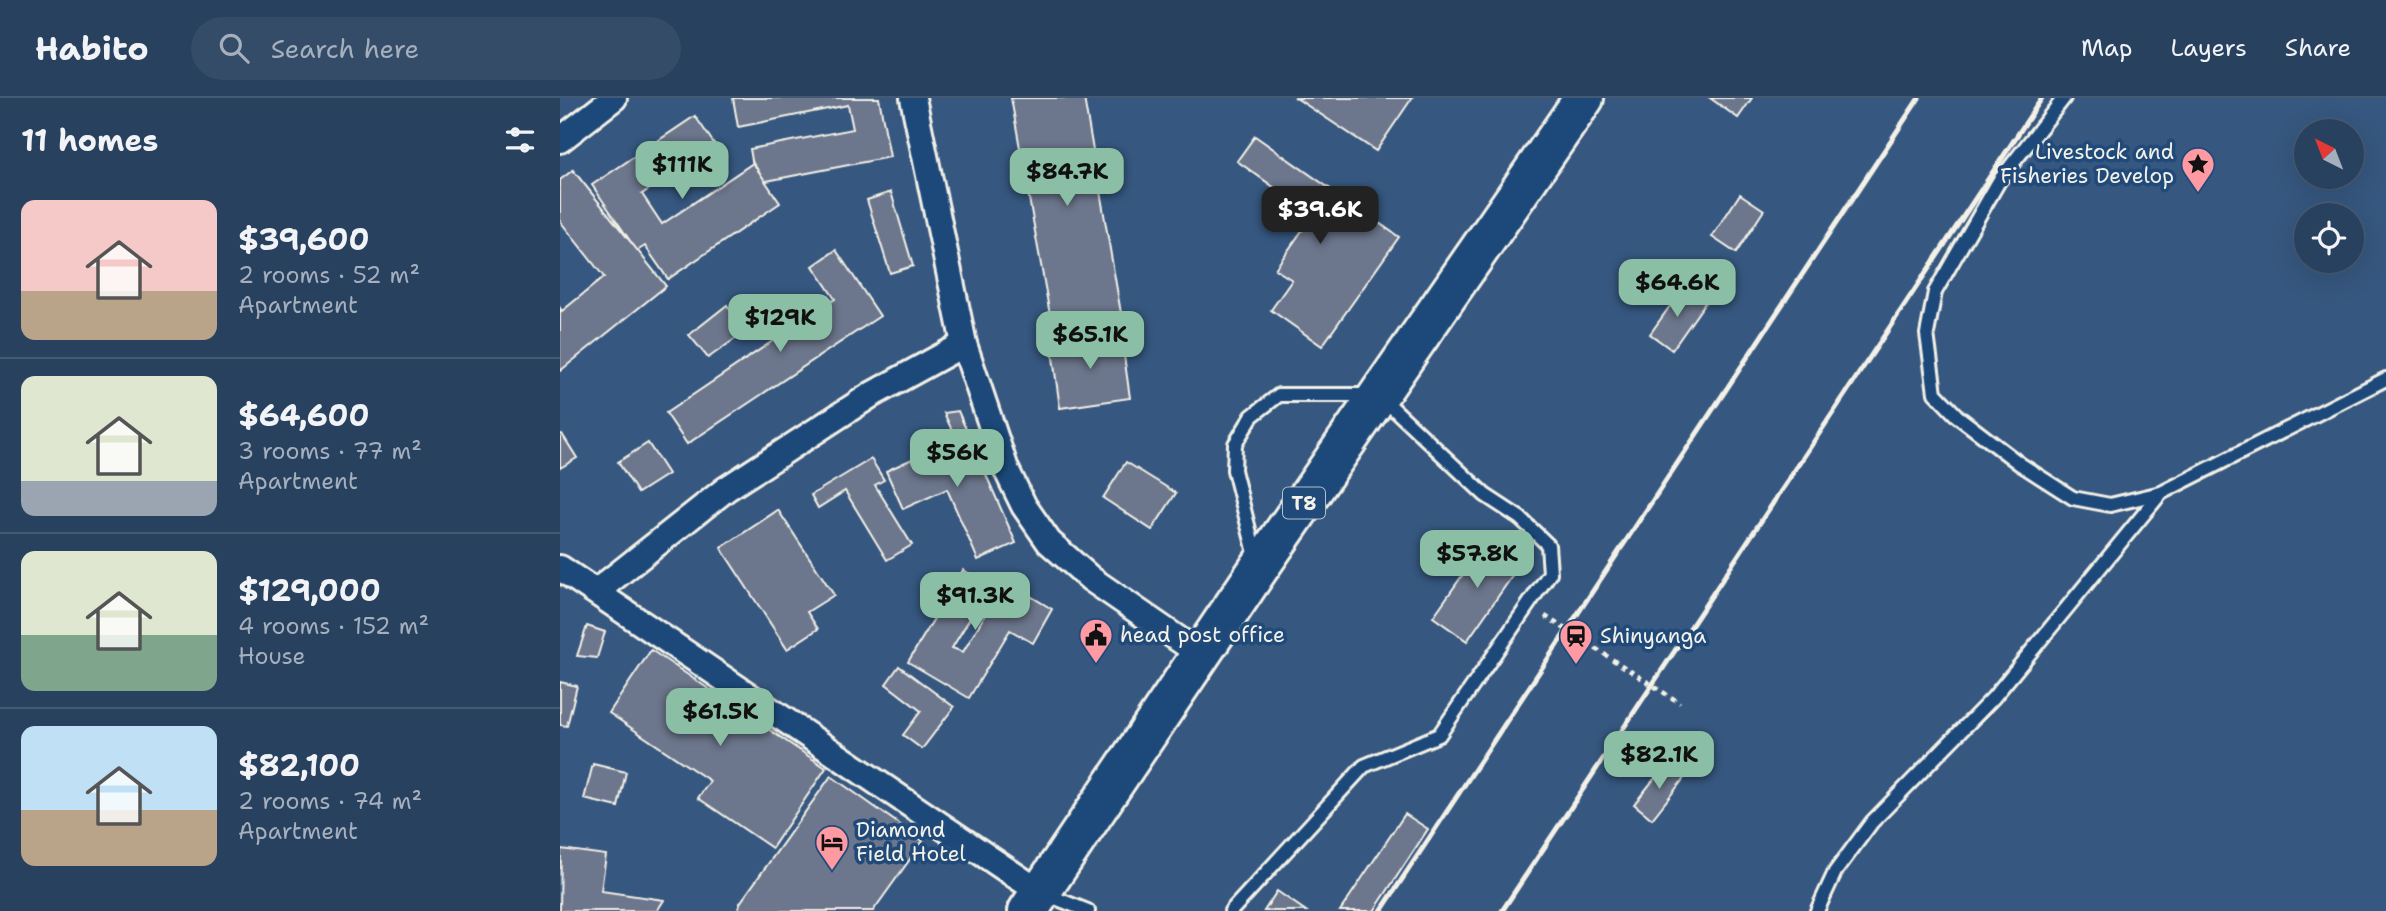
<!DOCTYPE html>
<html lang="en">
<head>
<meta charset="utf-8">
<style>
  :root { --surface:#28415f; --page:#344c68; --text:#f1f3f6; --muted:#a5afbd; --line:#445a74; --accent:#8abfa5 }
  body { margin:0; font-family:"Shantell Sans",sans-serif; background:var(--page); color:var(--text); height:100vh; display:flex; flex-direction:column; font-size:26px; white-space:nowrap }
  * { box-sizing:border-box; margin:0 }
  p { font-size:23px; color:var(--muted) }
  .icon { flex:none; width:38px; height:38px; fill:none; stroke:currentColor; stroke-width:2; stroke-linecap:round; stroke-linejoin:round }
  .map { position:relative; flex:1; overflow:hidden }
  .drawer { display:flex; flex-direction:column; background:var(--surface); width:560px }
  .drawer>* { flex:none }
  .needle { width:46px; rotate:318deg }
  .controls { position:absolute; left:1734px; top:21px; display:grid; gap:14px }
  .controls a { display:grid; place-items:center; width:70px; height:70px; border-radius:50%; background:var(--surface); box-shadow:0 7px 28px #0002,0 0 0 2px var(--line); font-size:35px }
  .price { position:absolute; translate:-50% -60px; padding:0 16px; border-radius:14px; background:var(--accent); color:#111; font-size:23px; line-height:46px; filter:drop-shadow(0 2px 4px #0008) }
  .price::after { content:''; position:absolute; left:50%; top:42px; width:21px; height:16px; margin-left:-10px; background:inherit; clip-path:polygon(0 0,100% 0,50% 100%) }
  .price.current { background:#222; color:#fff }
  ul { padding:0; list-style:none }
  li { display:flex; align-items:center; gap:21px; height:175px; padding:0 21px }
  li+li { border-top:2px solid var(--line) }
  li span { display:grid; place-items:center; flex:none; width:196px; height:140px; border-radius:14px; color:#555 }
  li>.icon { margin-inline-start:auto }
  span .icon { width:84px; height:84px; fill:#fffc; stroke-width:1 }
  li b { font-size:30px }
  h2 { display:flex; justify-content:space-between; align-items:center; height:84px; padding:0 21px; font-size:30px }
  header { display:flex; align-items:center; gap:42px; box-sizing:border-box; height:98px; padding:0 35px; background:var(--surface); border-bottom:2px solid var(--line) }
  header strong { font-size:33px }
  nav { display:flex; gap:38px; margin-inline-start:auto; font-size:24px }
  .search { width:490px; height:63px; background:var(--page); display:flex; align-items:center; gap:18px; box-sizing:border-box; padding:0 24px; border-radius:38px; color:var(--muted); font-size:26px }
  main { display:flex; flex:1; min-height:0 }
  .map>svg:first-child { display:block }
</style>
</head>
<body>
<header>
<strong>Habito</strong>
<div class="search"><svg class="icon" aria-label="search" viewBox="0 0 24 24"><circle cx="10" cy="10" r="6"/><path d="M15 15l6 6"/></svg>Search here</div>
<nav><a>Map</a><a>Layers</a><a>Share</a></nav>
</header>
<main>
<section class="drawer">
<h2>11 homes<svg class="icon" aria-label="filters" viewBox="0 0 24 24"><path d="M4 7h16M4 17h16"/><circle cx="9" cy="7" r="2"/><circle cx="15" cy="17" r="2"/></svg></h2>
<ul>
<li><span style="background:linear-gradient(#f6c9c9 65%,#b9a48a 0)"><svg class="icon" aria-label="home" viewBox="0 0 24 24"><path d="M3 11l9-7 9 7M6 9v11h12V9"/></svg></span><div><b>$39,600</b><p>2 rooms · 52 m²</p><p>Apartment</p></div></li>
<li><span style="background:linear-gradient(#dfe7d0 75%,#9aa5b1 0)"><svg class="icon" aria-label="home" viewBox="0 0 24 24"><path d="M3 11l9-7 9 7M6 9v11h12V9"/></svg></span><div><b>$64,600</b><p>3 rooms · 77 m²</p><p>Apartment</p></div></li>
<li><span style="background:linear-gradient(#dfe7d0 60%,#7fa58c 0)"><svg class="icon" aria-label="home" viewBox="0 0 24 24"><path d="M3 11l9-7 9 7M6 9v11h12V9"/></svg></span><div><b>$129,000</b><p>4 rooms · 152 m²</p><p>House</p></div></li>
<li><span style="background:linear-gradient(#bfe0f5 60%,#b9a48a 0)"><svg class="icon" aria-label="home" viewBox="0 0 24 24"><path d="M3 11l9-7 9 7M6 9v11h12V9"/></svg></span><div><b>$82,100</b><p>2 rooms · 74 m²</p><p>Apartment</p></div></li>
</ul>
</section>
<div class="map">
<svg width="1826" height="813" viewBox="0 0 1826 813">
  <rect width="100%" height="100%" fill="#36577f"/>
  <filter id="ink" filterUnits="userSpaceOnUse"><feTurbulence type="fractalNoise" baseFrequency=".0143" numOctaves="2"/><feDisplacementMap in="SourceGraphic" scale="14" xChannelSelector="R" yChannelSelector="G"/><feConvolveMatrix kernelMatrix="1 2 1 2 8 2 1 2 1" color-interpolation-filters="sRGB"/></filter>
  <g filter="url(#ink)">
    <!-- building -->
    <g fill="#6c768c" stroke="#f4f1e8" stroke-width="2">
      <polygon points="173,0 319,0 330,59 196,85 190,51 293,31 288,7 178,29"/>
      <polygon points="451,0 524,0 561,215 492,228"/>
      <polygon points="736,0 852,0 816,53"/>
      <polygon points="1150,0 1192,0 1178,20"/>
      <polygon points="135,18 155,47 82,96 102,126 193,65 220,105 108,181 85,148 77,153 32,87"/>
      <polygon points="695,38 839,139 762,248 711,212 732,182 715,171 753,117 677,63"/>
      <polygon points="13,72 106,188 0,273 0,210 2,213 44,179 0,123 0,82"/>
      <polygon points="331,94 353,168 330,175 307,102"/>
      <polygon points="1180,96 1204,112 1176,155 1152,139"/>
      <polygon points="276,152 320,218 127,346 106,315 275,201 253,168"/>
      <polygon points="1123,190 1145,205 1112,252 1090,236"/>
      <polygon points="167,207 185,234 148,260 129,237"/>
      <polygon points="561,236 570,300 500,310 491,245"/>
      <polygon points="398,313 456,445 418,462 387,391 343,411 326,373 396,341 384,315"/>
      <polygon points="2,336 17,360 0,370 0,337"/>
      <polygon points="88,345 108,376 78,395 58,364"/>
      <polygon points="311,361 324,382 315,387 352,447 327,462 285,393 258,410 251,397"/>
      <polygon points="566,364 616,395 592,432 543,400"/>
      <polygon points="218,412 274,497 247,514 258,531 227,551 161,450"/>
      <polygon points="928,441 962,464 907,543 873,519"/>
      <polygon points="403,472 430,487 392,550 403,554 445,483 492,511 473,545 450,532 409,600 348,564"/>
      <polygon points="27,528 45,534 37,560 17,558"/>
      <polygon points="91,552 266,670 212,750 138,700 150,683 49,615"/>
      <polygon points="339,568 394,609 362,651 343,637 361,613 326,586"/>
      <polygon points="0,584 17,588 7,628 0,627"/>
      <polygon points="1107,665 1125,679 1092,721 1074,706"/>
      <polygon points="33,666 66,674 58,709 24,701"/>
      <polygon points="271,678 363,743 313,813 178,813 180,805"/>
      <polygon points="845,716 868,731 814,813 780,813"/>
      <polygon points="1,751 46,757 41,793 104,802 97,813 0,813"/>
      <polygon points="717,793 746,813 704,813"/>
    </g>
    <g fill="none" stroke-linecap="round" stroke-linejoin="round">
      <defs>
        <g id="lane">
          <polyline points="1504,0 1439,83 1375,194 1367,236 1375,295 1397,318 1460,366 1513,400 1550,407 1601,395 1826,281"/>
          <polyline points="485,796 528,813"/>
          <polyline points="671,813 804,668 879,637 990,475 988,447 960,420 925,397 819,297 719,297 692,318 675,346 674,372 696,459"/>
          <polyline points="1257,813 1275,774 1312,724 1433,600 1601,395"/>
        </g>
        <g id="street">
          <polyline points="353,0 404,246 446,371 464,408 489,444 531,481 640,556"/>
          <polyline points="0,42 54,0"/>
          <polyline points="0,470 481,795"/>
          <polyline points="37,493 166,391 311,297 404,246"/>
        </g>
        <polyline id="highway" points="468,813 699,470 1024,0"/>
      </defs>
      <!-- lane casing -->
      <use href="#lane" stroke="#f4f1e8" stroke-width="18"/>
      <!-- street casing -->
      <use href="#street" stroke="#f4f1e8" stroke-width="30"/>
      <!-- highway casing -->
      <use href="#highway" stroke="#f4f1e8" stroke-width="44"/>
      <!-- lane -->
      <use href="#lane" stroke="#1f4a7a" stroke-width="12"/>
      <!-- street -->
      <use href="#street" stroke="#1f4a7a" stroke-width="24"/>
      <!-- highway -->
      <use href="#highway" stroke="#1f4a7a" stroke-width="38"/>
      <!-- rail -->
      <g stroke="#f4f1e8" stroke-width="5">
        <polyline points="821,813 1359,0"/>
        <polyline points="942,813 1482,0"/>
      </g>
      <!-- path-bridge -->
      <polyline stroke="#f4f1e8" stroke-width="4.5" stroke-dasharray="5 5" stroke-linecap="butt" points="985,518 1120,605"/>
    </g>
  </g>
  <!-- icons -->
  <defs>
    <symbol id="sight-pin" viewBox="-11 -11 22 30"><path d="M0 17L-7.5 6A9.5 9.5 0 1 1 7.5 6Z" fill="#ff9aa2" stroke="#1f4a7a"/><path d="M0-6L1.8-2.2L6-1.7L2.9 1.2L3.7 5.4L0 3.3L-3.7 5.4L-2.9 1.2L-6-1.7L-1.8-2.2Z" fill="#111"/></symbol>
    <symbol id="civic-pin" viewBox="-11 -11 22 30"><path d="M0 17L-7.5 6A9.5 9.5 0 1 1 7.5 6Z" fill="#ff9aa2" stroke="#1f4a7a"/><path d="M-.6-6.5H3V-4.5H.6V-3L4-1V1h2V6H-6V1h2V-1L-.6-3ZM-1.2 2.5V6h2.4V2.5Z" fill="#111"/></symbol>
    <symbol id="station-pin" viewBox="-11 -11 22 30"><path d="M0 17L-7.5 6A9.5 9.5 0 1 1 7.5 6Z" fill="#ff9aa2" stroke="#1f4a7a"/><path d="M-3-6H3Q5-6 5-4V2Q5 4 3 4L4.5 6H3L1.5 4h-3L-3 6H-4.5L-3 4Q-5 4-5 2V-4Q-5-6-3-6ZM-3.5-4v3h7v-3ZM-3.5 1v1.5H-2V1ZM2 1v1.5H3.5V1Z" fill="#111"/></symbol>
    <symbol id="hotel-pin" viewBox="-11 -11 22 30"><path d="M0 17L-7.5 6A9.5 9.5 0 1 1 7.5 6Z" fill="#ff9aa2" stroke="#1f4a7a"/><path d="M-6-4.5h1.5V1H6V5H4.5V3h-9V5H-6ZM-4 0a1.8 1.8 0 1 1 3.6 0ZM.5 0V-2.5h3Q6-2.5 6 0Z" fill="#111"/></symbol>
  </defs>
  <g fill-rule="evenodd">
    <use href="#sight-pin" x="1619" y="47" width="38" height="52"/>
    <use href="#civic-pin" x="517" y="518" width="38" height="52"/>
    <use href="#station-pin" x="997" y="519" width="38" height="52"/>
    <use href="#hotel-pin" x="253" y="725" width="38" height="52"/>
  </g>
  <g text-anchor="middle" stroke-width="7" stroke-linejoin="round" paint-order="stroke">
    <!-- shield labels -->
    <rect fill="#1f4a7a" stroke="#b4bfc7" stroke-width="2" x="723" y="389.5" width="42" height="31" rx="5"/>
    <g font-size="19" font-weight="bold" fill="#f4f1e8">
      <text x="744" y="412">T8</text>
    </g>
    <!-- poi labels -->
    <g font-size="21" fill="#f4f1e8" stroke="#1f4a7a" text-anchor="start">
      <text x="1614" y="61" text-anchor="end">Livestock and<tspan x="1614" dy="24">Fisheries Develop</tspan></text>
      <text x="560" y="544">head post office</text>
      <text x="1040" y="545">Shinyanga</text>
      <text x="296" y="739">Diamond<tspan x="296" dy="24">Field Hotel</tspan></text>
    </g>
  </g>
</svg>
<div class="controls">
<a><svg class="needle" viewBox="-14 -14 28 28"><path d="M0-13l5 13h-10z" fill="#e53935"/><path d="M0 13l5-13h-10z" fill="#a5afbd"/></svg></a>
<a><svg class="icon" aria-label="locate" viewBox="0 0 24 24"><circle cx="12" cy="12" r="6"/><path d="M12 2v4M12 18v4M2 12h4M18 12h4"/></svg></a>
</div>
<b class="price" style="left:122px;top:103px">$111K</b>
<b class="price" style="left:507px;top:110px">$84.7K</b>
<b class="price current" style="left:760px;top:148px">$39.6K</b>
<b class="price" style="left:1117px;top:221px">$64.6K</b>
<b class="price" style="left:220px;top:256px">$129K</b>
<b class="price" style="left:530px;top:273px">$65.1K</b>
<b class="price" style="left:397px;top:391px">$56K</b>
<b class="price" style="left:917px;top:492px">$57.8K</b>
<b class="price" style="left:415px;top:534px">$91.3K</b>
<b class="price" style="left:160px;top:650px">$61.5K</b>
<b class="price" style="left:1099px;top:693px">$82.1K</b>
</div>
</main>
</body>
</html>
